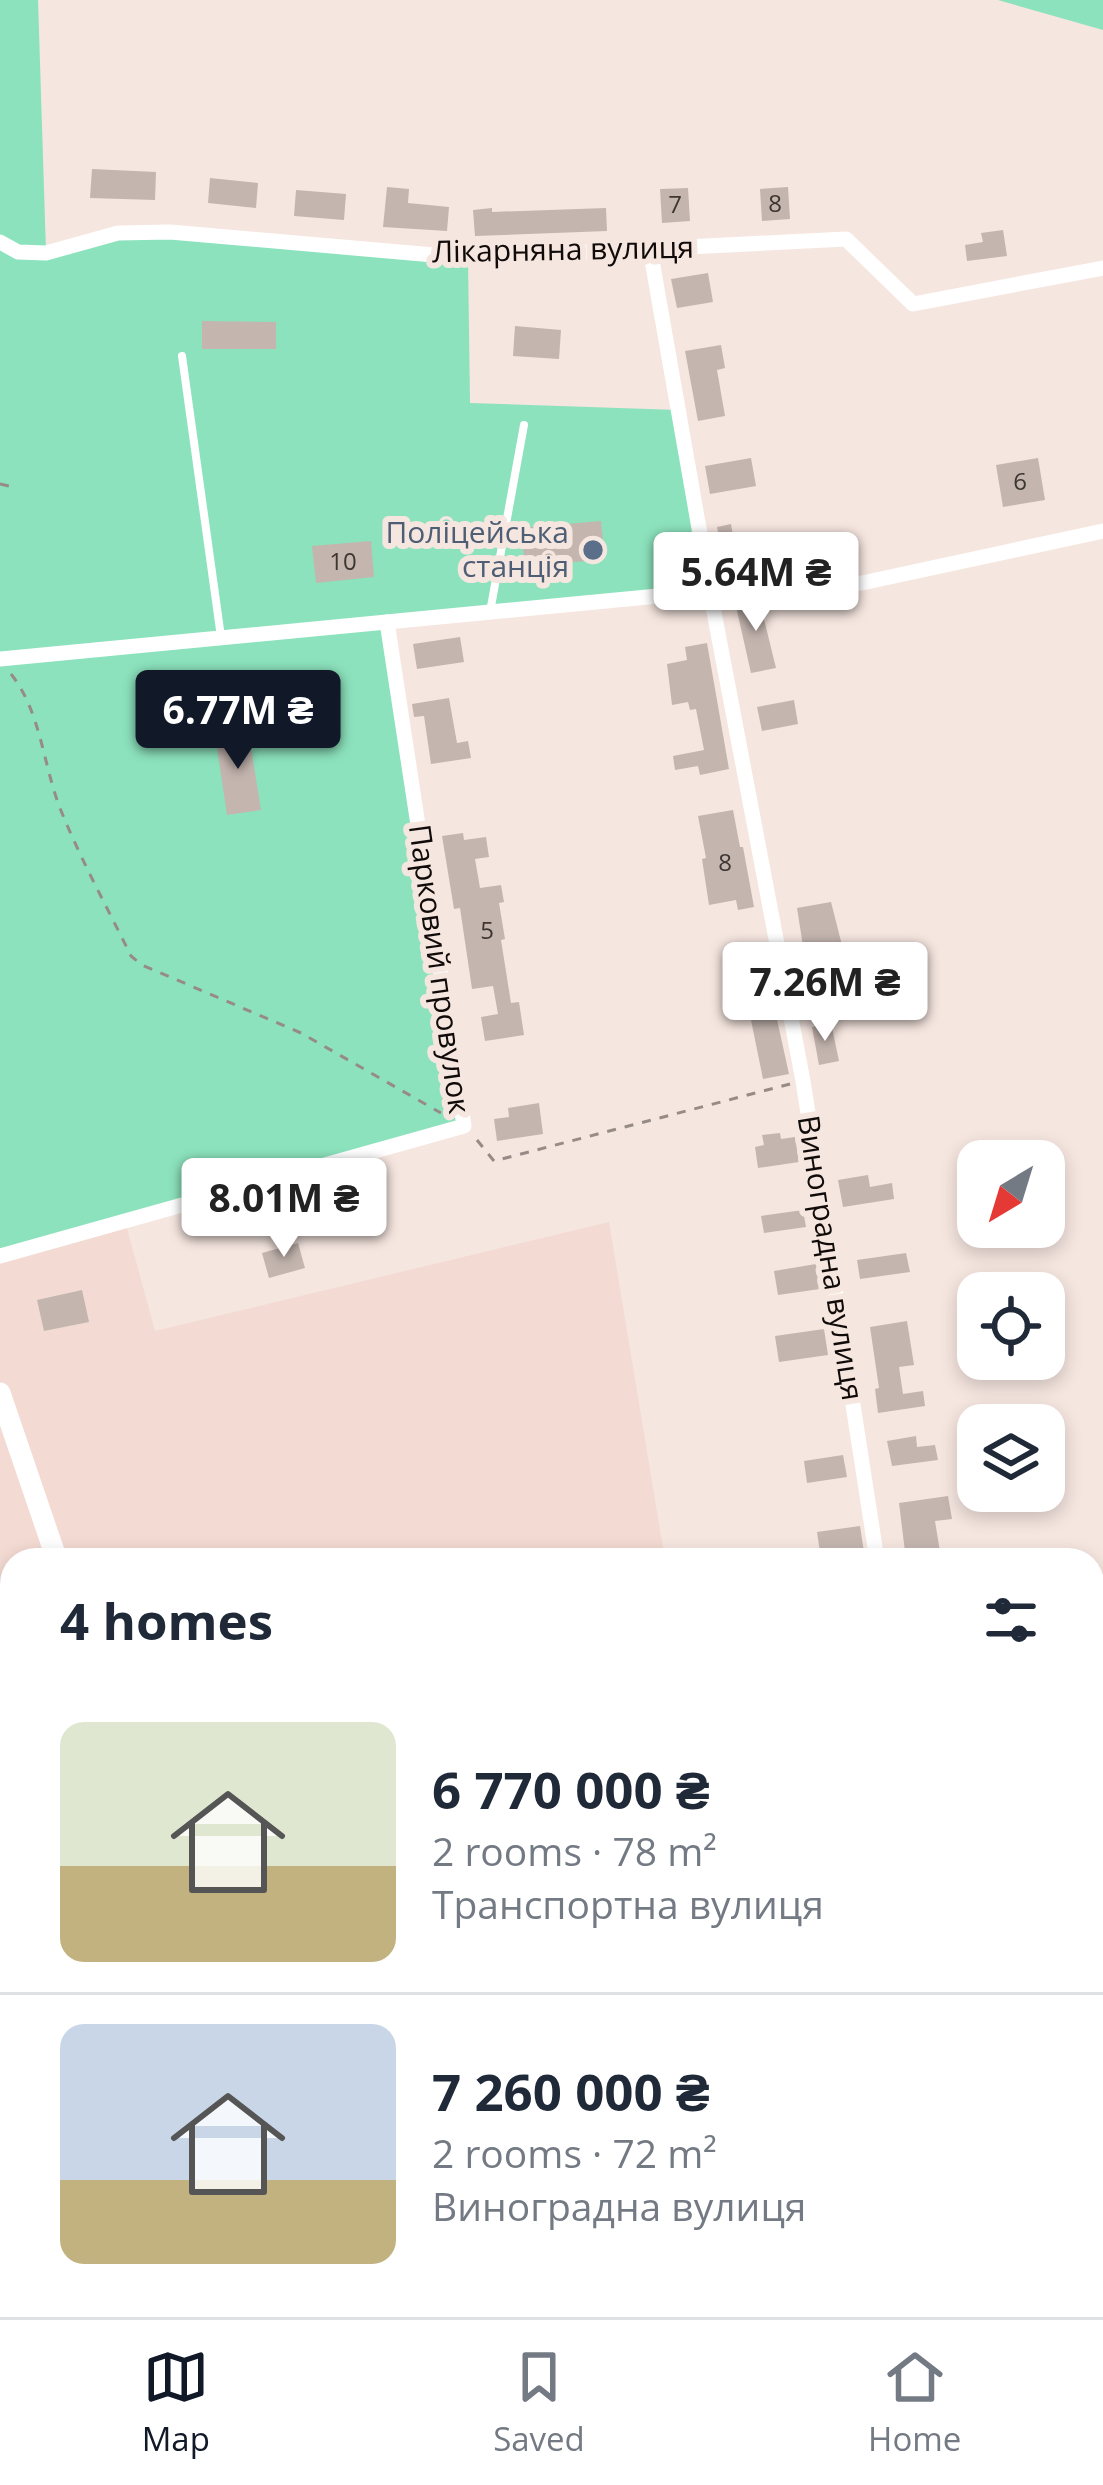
<!DOCTYPE html>
<html lang="en">
<head>
<meta charset="utf-8">
<style>
  :root { --surface:#fff; --page:#f2f2f3; --text:#1f2937; --muted:#747a83; --line:#e0e1e3; --accent:#111827 }
  body { margin:0; font-family:"Open Sans",sans-serif; background:var(--page); color:var(--text); height:100vh; display:flex; flex-direction:column; font-size:45px; white-space:nowrap }
  * { box-sizing:border-box; margin:0 }
  p { font-size:39px; color:var(--muted) }
  .icon { flex:none; width:66px; height:66px; fill:none; stroke:currentColor; stroke-width:2; stroke-linecap:round; stroke-linejoin:round }
  .map { position:relative; flex:1; overflow:hidden }
  .details { position:absolute; left:0px; top:1548px; width:1104px; height:771px; display:flex; flex-direction:column; background:var(--surface); border-radius:36px 36px 0 0; box-shadow:0 6px 18px #0003 }
  .details>* { flex:none }
  .needle { width:78px; rotate:218deg }
  .buttons { position:absolute; left:957px; top:1140px; display:grid; gap:24px }
  .buttons a { display:grid; place-items:center; width:108px; height:108px; border-radius:24px; background:var(--surface); box-shadow:0 6px 18px #0003; font-size:60px }
  .price { position:absolute; translate:-50% -102px; padding:0 27px; border-radius:12px; background:#fff; color:#222; font-size:39px; line-height:78px; filter:drop-shadow(0 3px 6px #0008) }
  .price::after { content:''; position:absolute; left:50%; top:72px; width:36px; height:27px; margin-left:-18px; background:inherit; clip-path:polygon(0 0,100% 0,50% 100%) }
  .price.active { background:var(--accent); color:#fff }
  ul { padding:0; list-style:none }
  li { display:flex; align-items:center; gap:36px; height:300px; padding:0 60px }
  li+li { border-top:3px solid var(--line) }
  li span { display:grid; place-items:center; flex:none; width:336px; height:240px; border-radius:24px; color:#555 }
  li>.icon { margin-inline-start:auto }
  span .icon { width:144px; height:144px; fill:#fffc; stroke-width:1 }
  li b { font-size:51px }
  h2 { display:flex; justify-content:space-between; align-items:center; height:144px; padding:0 60px; font-size:51px }
  .menu { display:flex; justify-content:space-around; align-items:center; height:168px; border-top:3px solid var(--line); background:var(--surface); font-size:33px; color:var(--muted) }
  .menu a { display:grid; justify-items:center; gap:6px }
  .menu .active { color:var(--accent) }
  .map>svg:first-child { display:block }
</style>
</head>
<body>
<div class="map">
<svg width="1103" height="2317" viewBox="0 0 1103 2317">
  <rect width="100%" height="100%" fill="#f6e6e0"/>
  <!-- built -->
  <g fill="#f3dad2">
    <polygon points="125,1221 155,1331 609,1222 665,1560 12,1560 12,1656 0,1660 0,1256"/>
    <polygon points="1092,1906 1103,1906 1103,2317 303,2317 300,2307 1092,2307"/>
  </g>
  <!-- green -->
  <g fill="#8ce2bd">
    <polygon points="0,0 38,0 46,252 118,233 468,258 470,403 678,410 710,591 388,623 464,1126 0,1256"/>
    <polygon points="998,0 1103,0 1103,30"/>
  </g>
  <!-- building -->
  <g fill="#c4b5af">
    <polygon points="92,169 156,172 155,200 90,198"/>
    <polygon points="210,178 258,183 256,208 208,203"/>
    <polygon points="387,187 409,189 408,203 449,207 447,231 383,227"/>
    <polygon points="788,187 790,219 762,221 760,189"/>
    <polygon points="688,188 690,221 662,223 660,189"/>
    <polygon points="296,190 346,194 344,220 294,216"/>
    <polygon points="492,208 492,212 606,208 607,231 475,236 473,210"/>
    <polygon points="1003,230 1007,256 967,261 965,245 983,242 981,233"/>
    <polygon points="708,273 713,302 677,308 671,279"/>
    <polygon points="202,321 276,322 276,349 202,349"/>
    <polygon points="515,326 561,330 559,359 513,356"/>
    <polygon points="721,345 725,368 717,370 725,416 698,421 685,351"/>
    <polygon points="751,458 756,486 710,494 705,466"/>
    <polygon points="1038,458 1045,500 1003,507 996,465"/>
    <polygon points="601,521 605,559 525,567 521,528"/>
    <polygon points="731,524 735,547 760,543 764,565 725,572 717,527"/>
    <polygon points="371,541 374,577 316,583 312,546"/>
    <polygon points="776,600 777,608 762,611 776,668 751,673 735,602"/>
    <polygon points="460,637 464,662 417,669 413,644"/>
    <polygon points="707,643 729,769 700,775 698,766 675,770 673,756 704,750 696,709 690,710 688,702 672,705 667,664 687,660 685,647"/>
    <polygon points="449,698 457,743 468,741 471,758 431,764 424,716 414,717 412,704"/>
    <polygon points="794,700 798,724 762,731 757,707"/>
    <polygon points="248,729 261,810 227,815 215,734"/>
    <polygon points="733,810 740,847 743,847 754,907 738,910 736,900 709,905 702,859 706,858 698,816"/>
    <polygon points="463,833 464,840 486,837 489,857 475,859 480,888 501,885 504,902 499,903 505,939 501,940 511,1003 519,1002 524,1035 485,1041 481,1017 498,1014 493,986 472,989 460,908 454,909 442,836"/>
    <polygon points="831,902 845,957 806,965 797,908"/>
    <polygon points="776,1015 789,1074 763,1079 751,1020"/>
    <polygon points="831,1023 839,1061 819,1065 812,1027"/>
    <polygon points="539,1103 543,1134 497,1141 494,1119 509,1117 508,1108"/>
    <polygon points="780,1133 781,1139 795,1137 799,1162 758,1168 755,1147 764,1145 762,1135"/>
    <polygon points="868,1175 870,1187 892,1183 894,1199 843,1207 838,1180"/>
    <polygon points="343,1195 352,1227 317,1236 308,1205"/>
    <polygon points="803,1210 806,1227 764,1233 761,1216"/>
    <polygon points="298,1243 305,1268 269,1278 262,1253"/>
    <polygon points="906,1253 910,1272 860,1279 857,1260"/>
    <polygon points="816,1264 820,1289 778,1295 774,1271"/>
    <polygon points="82,1290 89,1322 44,1331 37,1300"/>
    <polygon points="907,1321 914,1365 899,1367 903,1394 923,1391 925,1406 878,1413 875,1389 879,1388 870,1327"/>
    <polygon points="824,1329 828,1355 779,1362 775,1336"/>
    <polygon points="916,1436 917,1447 935,1445 938,1460 892,1466 887,1441"/>
    <polygon points="843,1455 847,1477 807,1483 804,1461"/>
    <polygon points="948,1496 952,1519 935,1521 941,1558 906,1560 899,1503"/>
    <polygon points="860,1526 864,1552 821,1559 817,1532"/>
  </g>
  <g fill="none" stroke-linecap="round" stroke-linejoin="round">
    <!-- path -->
    <g stroke="#968b86" stroke-width="3" stroke-dasharray="9 9" stroke-linecap="butt">
      <polyline points="0,484 9,486"/>
      <path d="M11,674C42,713 43,768 62,813C82,862 108,909 131,956L142,965L301,1033L441,1113"/>
      <polyline points="477,1140 494,1161 790,1084"/>
      <polyline points="0,2255 12,2301"/>
      <polyline points="14,2307 16,2317"/>
      <polyline points="948,2317 949,2307"/>
    </g>
    <!-- service -->
    <g stroke="#fff" stroke-width="8">
      <polyline points="182,356 221,637"/>
      <polyline points="490,612 524,425"/>
    </g>
    <!-- minor -->
    <g stroke="#fff" stroke-width="15">
      <polyline points="0,242 18,252 46,253 118,233 170,232 468,258 846,239 913,304 1103,268"/>
      <polyline points="650,249 710,591 803,1081 877,1560"/>
      <polyline points="0,659 710,591 862,583 1103,531"/>
      <polyline points="0,1256 464,1126 387,622"/>
      <polyline points="0,1660 12,1656"/>
      <polyline points="1092,1906 1103,1906"/>
    </g>
    <!-- tertiary -->
    <g stroke="#fff" stroke-width="21">
      <polyline points="0,1393 57,1560"/>
      <polyline points="300,2307 303,2317"/>
    </g>
  </g>
  <!-- markers -->
  <circle fill="#5c6f8a" stroke="#f6e6e0" stroke-width="4.5" cx="593" cy="550" r="12"/>
  <g text-anchor="middle" stroke-width="12" stroke-linejoin="round" paint-order="stroke">
    <!-- number labels -->
    <g font-size="24" fill="#3d3632">
      <text x="775" y="212">8</text>
      <text x="675" y="213">7</text>
      <text x="1020" y="490">6</text>
      <text x="343" y="570">10</text>
      <text x="725" y="871">8</text>
      <text x="487" y="939">5</text>
    </g>
    <!-- street labels -->
    <g font-size="30" fill="#100b09" stroke="#f6e6e0">
      <text transform="translate(563 250) rotate(-1)" y="10">Лікарняна вулиця</text>
      <text transform="translate(439 969) rotate(82)" y="10">Парковий провулок</text>
      <text transform="translate(830 1258) rotate(81)" y="10">Виноградна вулиця</text>
    </g>
    <!-- service labels -->
    <g font-size="30" fill="#4e5e75" stroke="#f6e6e0" text-anchor="end">
      <text x="569" y="543">Поліцейська<tspan x="569" dy="34">станція</tspan></text>
    </g>
  </g>
</svg>
<div class="buttons">
<a><svg class="needle" viewBox="-14 -14 28 28"><path d="M0-13l5 13h-10z" fill="#e53935"/><path d="M0 13l5-13h-10z" fill="#747a83"/></svg></a>
<a><svg class="icon" aria-label="locate" viewBox="0 0 24 24"><circle cx="12" cy="12" r="6"/><path d="M12 2v4M12 18v4M2 12h4M18 12h4"/></svg></a>
<a><svg class="icon" aria-label="layers" viewBox="0 0 24 24"><path d="M12 4l9 5-9 5-9-5zM3 14l9 5 9-5"/></svg></a>
</div>
<b class="price" style="left:756px;top:634px">5.64M ₴</b>
<b class="price active" style="left:238px;top:772px">6.77M ₴</b>
<b class="price" style="left:825px;top:1044px">7.26M ₴</b>
<b class="price" style="left:284px;top:1260px">8.01M ₴</b>
<section class="details">
<h2>4 homes<svg class="icon" aria-label="filters" viewBox="0 0 24 24"><path d="M4 7h16M4 17h16"/><circle cx="9" cy="7" r="2"/><circle cx="15" cy="17" r="2"/></svg></h2>
<ul>
<li><span style="background:linear-gradient(#dfe7d0 60%,#c2b280 0)"><svg class="icon" aria-label="home" viewBox="0 0 24 24"><path d="M3 11l9-7 9 7M6 9v11h12V9"/></svg></span><div><b>6 770 000 ₴</b><p>2 rooms · 78 m²</p><p>Транспортна вулиця</p></div></li>
<li><span style="background:linear-gradient(#c9d6e8 65%,#c2b280 0)"><svg class="icon" aria-label="home" viewBox="0 0 24 24"><path d="M3 11l9-7 9 7M6 9v11h12V9"/></svg></span><div><b>7 260 000 ₴</b><p>2 rooms · 72 m²</p><p>Виноградна вулиця</p></div></li>
</ul>
</section>
</div>
<nav class="menu">
<a class="active"><svg class="icon" aria-label="map" viewBox="0 0 24 24"><path d="M3 6l6-2 6 2 6-2v14l-6 2-6-2-6 2zM9 4v14M15 6v14"/></svg>Map</a>
<a><svg class="icon" aria-label="saved" viewBox="0 0 24 24"><path d="M7 4h10v16l-5-4-5 4z"/></svg>Saved</a>
<a><svg class="icon" aria-label="home" viewBox="0 0 24 24"><path d="M3 11l9-7 9 7M6 9v11h12V9"/></svg>Home</a>
</nav>
</body>
</html>
